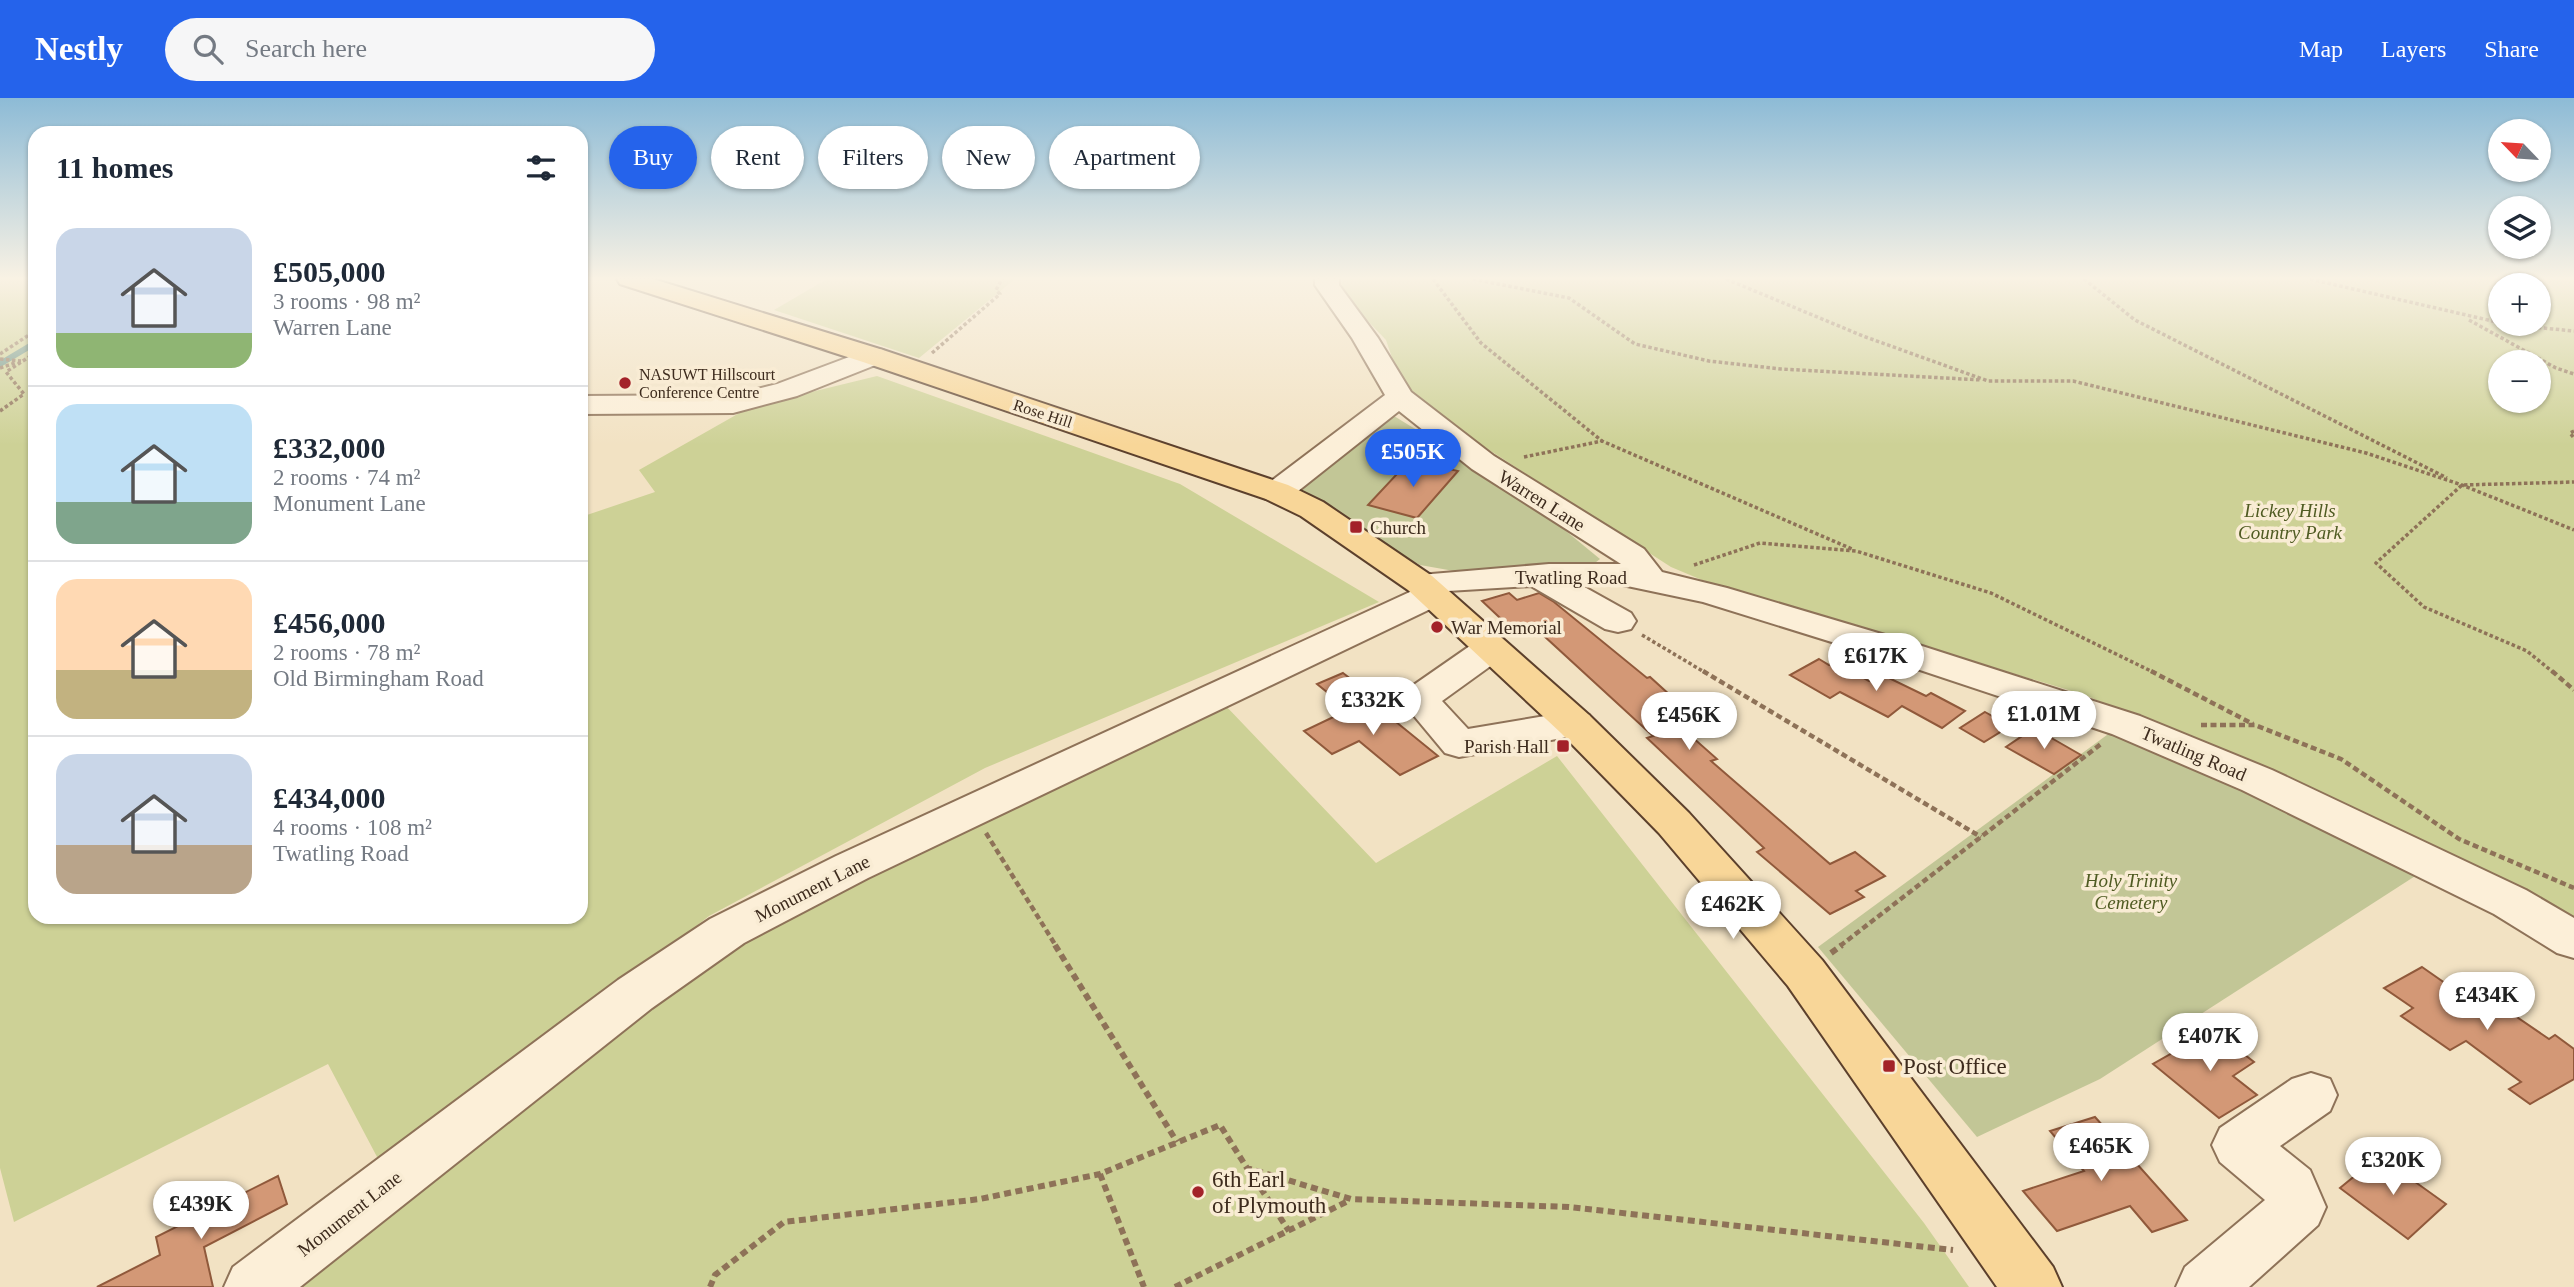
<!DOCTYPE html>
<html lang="en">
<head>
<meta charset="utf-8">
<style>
  :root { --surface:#fff; --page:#f6f6f7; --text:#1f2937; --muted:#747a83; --line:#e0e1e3; --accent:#2563eb }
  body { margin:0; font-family:Georgia,serif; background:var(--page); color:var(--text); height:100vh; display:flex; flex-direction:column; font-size:26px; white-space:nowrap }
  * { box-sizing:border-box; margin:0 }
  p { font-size:23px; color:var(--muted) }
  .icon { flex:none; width:38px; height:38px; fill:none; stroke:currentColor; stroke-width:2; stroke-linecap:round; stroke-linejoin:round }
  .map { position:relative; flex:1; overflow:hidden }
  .details { position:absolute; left:28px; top:28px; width:560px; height:798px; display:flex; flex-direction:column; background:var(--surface); border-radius:21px; box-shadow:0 2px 5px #0004 }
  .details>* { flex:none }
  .hud { position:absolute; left:609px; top:28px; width:665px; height:63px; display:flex; gap:14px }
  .needle { width:46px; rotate:295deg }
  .fabs { position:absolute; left:2488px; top:21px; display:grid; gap:14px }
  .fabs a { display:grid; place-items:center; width:63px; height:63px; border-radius:50%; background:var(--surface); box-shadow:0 2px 5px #0004; font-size:35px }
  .price { position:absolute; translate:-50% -60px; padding:0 16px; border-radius:24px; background:#fff; color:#222; font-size:23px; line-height:46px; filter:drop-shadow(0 2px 4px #0008) }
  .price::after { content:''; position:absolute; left:50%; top:42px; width:21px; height:16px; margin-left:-10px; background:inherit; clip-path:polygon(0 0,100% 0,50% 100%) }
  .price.selected { background:var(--accent); color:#fff }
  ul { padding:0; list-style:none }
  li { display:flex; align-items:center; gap:21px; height:175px; padding:0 28px }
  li+li { border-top:2px solid var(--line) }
  li span { display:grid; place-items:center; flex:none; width:196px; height:140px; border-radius:21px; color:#555 }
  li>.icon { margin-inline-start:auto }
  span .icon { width:84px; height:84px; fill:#fffc; stroke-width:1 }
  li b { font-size:30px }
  h2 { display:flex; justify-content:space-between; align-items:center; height:84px; padding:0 28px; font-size:30px }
  .tag { padding:0 24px; border-radius:32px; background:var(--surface); box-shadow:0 2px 5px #0004; font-size:24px; line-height:63px }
  .tag.selected { background:var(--accent); color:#fff }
  header { display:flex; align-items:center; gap:42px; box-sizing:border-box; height:98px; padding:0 35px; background:var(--accent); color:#fff }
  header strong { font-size:33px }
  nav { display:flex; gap:38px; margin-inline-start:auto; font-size:24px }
  .search { width:490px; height:63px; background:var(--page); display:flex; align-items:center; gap:18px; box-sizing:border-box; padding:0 24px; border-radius:38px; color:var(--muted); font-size:26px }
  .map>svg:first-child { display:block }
</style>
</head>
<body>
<header>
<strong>Nestly</strong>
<div class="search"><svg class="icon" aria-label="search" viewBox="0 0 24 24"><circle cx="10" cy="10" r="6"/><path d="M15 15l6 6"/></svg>Search here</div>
<nav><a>Map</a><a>Layers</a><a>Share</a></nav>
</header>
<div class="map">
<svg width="2574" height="1189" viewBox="0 0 2574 1189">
  <rect width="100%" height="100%" fill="#f2e2c3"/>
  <!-- green -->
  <g fill="#cdd196" fill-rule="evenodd">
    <polygon points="0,181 35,181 35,819 581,819 581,419 655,394 639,372 750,309 877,278 1180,386 1379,504 985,670 709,818 385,1074 328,966 14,1124 0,1070"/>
    <polygon points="827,181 1015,181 919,260 774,212"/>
    <path d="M1341,181H2574V829L2270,678L2085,597L1702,482L1671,469L1458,332L1403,292L1386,242L1343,197ZM2501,187H2539V226H2501ZM2501,264H2539V303H2501Z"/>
    <polygon points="1224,606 1376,765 1557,658 1924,1125 1969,1189 282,1189 524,1003 742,846 866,779"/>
  </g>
  <!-- cemetery -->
  <g fill="#c2c696">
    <polygon points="1394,318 1521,396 1600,461 1591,468 1454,473 1420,467 1295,396"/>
    <polygon points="2111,634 2244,687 2423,773 2100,981 1977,1039 1818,849"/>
  </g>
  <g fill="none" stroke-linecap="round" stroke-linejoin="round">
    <!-- stream -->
    <polyline stroke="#6b9488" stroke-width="6" points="0,266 35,245"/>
  </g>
  <!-- building -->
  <g fill="#d39876" stroke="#90593b" stroke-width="2">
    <polygon points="1410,362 1458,373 1417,420 1368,407"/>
    <polygon points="1509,495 1517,502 1539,495 1554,504 1647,580 1650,579 1692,617 1674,623 1717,661 1711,663 1830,766 1855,754 1885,778 1856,793 1864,799 1830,816 1757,754 1764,750 1647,640 1653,638 1532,527 1514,533 1482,503"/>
    <polygon points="1819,561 1829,567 1835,564 1869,583 1874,579 1880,583 1883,577 1926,598 1931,595 1965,613 1942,630 1902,608 1888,619 1840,594 1830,600 1790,577"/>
    <polygon points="1343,575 1369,595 1343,607 1317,586"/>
    <polygon points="1369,602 1438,658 1400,677 1359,643 1332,656 1304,633"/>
    <polygon points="1985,614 2010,628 1984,644 1960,630"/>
    <polygon points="2034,630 2081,657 2054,676 2006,649"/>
    <polygon points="2422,869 2455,892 2467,885 2549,941 2555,937 2574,951 2574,981 2530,1006 2509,991 2521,984 2466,943 2450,952 2401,918 2413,910 2384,890"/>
    <polygon points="2213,932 2254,964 2233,978 2257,997 2219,1020 2153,966"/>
    <polygon points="2095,1019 2187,1122 2152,1134 2130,1108 2057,1133 2023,1093 2084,1073 2050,1033"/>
    <polygon points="2379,1058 2446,1106 2408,1141 2340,1090"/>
    <polygon points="278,1078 287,1106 204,1149 213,1189 97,1189 160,1157 156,1139"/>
  </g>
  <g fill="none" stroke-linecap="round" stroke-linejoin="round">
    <defs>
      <g id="minor">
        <polygon points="1315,181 1339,181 1339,187 1378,240 1411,294 1494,358 1644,451 1662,474 1727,490 1922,548 2140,618 2272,672 2526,792 2574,820 2574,860 2557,855 2494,816 2242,692 2112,636 1896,564 1703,504 1613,485 1579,486 1631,515 1636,523 1631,531 1618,534 1605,531 1531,488 1448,493 1451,497 1445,504 868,780 744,845 652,910 300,1189 224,1189 233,1169 618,882 710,821 836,758 1412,493 1403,485 1408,478 1549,466 1621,466 1472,371 1399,313 1288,401 1277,403 1266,401 1261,394 1266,387 1385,297 1352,240 1315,187"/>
        <polygon points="873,250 883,252 886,258 883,264 797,298 733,315 581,316 581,298 733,297 777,286"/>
        <polygon points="1490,540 1503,543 1508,551 1503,559 1442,603 1468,631 1575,613 1589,617 1595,626 1589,635 1459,659 1445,655 1400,601 1405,593 1477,543"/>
        <polygon points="2311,975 2330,981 2337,997 2330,1013 2280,1048 2310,1072 2326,1109 2318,1127 2249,1189 2176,1189 2185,1169 2265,1102 2220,1064 2212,1047 2220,1030 2292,981"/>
      </g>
      <polygon id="major" points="617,181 653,181 883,252 1288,387 1323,404 1432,478 1589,617 1689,715 1822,862 2053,1169 2062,1189 1997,1189 1788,888 1659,735 1561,635 1408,492 1301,418 1266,401 863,264 620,186"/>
    </defs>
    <!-- minor casing -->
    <use href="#minor" stroke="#8e7258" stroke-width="4"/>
    <!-- major casing -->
    <use href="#major" stroke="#5c402c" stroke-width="4"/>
    <!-- path-far2 -->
    <g stroke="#8e7258" stroke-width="3.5" stroke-dasharray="3.5 2.5" stroke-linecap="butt">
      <polyline points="1433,181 1481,245 1602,343"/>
      <polyline points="1473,181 1569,200 1635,246 1709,263 1781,271 1982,282"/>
      <polyline points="1726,181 1863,238 1988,283 2073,283 2366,355 2462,387 2574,432"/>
      <polyline points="2084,181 2135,222 2447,380"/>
      <polyline points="2310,181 2501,225"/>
      <polyline points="2469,222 2556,270 2574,276"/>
      <polyline points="2502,226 2574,233"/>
      <polyline points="932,255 1000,196 996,192 1002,181"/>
      <polyline points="0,256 35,233"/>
      <polyline points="0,261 21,263"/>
      <polyline points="0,270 15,265"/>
      <polyline points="0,313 24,296 6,274 35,255"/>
      <polyline points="2574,333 2570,335 2574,340"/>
      <polyline points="1524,359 1602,343 1852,451"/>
      <polyline points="1694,467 1760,445 1856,453 1991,495 2155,575"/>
      <polyline points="1642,537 1706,575"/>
      <polyline points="2554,575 2527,553 2424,509 2376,465 2462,387 2574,384"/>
    </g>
    <!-- path-far1 -->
    <g stroke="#8e7258" stroke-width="4.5" stroke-dasharray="6 3.5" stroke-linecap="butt">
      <polyline points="1703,573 1981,739"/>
      <polyline points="2151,573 2253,626"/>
      <polyline points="2552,573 2574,592"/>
      <polyline points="2201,627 2255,627 2341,661 2459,741 2574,790"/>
      <polyline points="986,735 1056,848"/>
      <polyline points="1840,848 2101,646"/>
    </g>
    <!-- path -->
    <g stroke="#8e7258" stroke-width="6" stroke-dasharray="7 4.5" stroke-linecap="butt">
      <polyline points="1055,847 1177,1044"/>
      <polyline points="1831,855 1842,847"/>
      <polyline points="1248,1071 1289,1133"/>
      <polyline points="1100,1076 1144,1189"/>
      <polyline points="710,1189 715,1177 784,1124 980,1101 1100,1076 1220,1027 1247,1070 1351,1101 1569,1109 1953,1152"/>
      <polyline points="1175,1189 1350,1102"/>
    </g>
    <!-- minor -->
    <use href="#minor" fill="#fcefd8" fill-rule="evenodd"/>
    <!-- major -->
    <use href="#major" fill="#f8d698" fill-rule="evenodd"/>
  </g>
  <!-- sky -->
  <linearGradient id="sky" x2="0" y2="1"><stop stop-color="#8dbbd6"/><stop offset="0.52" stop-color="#f9f2e4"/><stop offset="1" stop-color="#f9f2e4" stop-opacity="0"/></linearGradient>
  <rect width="2574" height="347" fill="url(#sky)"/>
  <!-- markers -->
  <g fill="#a32229" stroke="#f9ecd4" stroke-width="2.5">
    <circle cx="625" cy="285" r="7"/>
    <rect x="1349" y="422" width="14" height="14" rx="3.5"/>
    <circle cx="1437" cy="529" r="7"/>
    <rect x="1556" y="641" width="14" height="14" rx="3.5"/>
    <rect x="1882" y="961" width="14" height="14" rx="3.5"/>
    <circle cx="1198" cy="1094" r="7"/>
  </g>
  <g text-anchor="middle" stroke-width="7" stroke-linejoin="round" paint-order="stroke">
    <!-- far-poi labels -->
    <g font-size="16" fill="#3d2b1d" stroke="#f9ecd4" text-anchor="start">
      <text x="639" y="282">NASUWT Hillscourt<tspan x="639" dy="18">Conference Centre</tspan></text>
    </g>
    <!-- far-street labels -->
    <g font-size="16" fill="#3d2b1d" stroke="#f9ecd4">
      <text transform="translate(1043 315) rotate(18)" y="6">Rose Hill</text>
    </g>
    <!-- street labels -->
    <g font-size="19" fill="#3d2b1d" stroke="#f9ecd4">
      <text transform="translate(1542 402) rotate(32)" y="7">Warren Lane</text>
      <text x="1571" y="486">Twatling Road</text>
      <text transform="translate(2194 655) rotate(23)" y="7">Twatling Road</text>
      <text transform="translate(812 790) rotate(-27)" y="7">Monument Lane</text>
      <text transform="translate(349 1115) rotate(-38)" y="7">Monument Lane</text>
    </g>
    <!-- park labels -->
    <g font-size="19" font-style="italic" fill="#4f5b22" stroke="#f9ecd4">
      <text x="2290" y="419">Lickey Hills<tspan x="2290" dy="22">Country Park</tspan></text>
      <text x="2131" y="789">Holy Trinity<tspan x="2131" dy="22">Cemetery</tspan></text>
    </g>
    <!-- poi labels -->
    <g font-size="19" fill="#3d2b1d" stroke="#f9ecd4" text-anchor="start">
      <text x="1370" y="436">Church</text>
      <text x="1451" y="536">War Memorial</text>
      <text x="1549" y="655" text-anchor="end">Parish Hall</text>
    </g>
    <!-- near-poi labels -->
    <g font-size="23" fill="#3d2b1d" stroke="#f9ecd4" text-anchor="start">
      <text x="1903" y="976">Post Office</text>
      <text x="1212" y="1089">6th Earl<tspan x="1212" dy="26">of Plymouth</tspan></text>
    </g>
  </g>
</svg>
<div class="fabs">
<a><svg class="needle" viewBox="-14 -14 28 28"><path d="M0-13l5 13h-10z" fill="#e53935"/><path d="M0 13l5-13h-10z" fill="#747a83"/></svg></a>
<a><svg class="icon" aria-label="layers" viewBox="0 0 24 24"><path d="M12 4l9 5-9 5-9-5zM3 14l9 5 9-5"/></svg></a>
<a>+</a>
<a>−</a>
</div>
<b class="price selected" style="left:1413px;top:391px">£505K</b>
<b class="price" style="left:1876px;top:595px">£617K</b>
<b class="price" style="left:1373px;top:639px">£332K</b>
<b class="price" style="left:2044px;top:653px">£1.01M</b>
<b class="price" style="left:1689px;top:654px">£456K</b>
<b class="price" style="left:1733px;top:843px">£462K</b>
<b class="price" style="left:2487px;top:934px">£434K</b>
<b class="price" style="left:2210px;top:975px">£407K</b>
<b class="price" style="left:2101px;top:1085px">£465K</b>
<b class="price" style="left:2393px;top:1099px">£320K</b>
<b class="price" style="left:201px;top:1143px">£439K</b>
<div class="hud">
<a class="tag selected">Buy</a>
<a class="tag">Rent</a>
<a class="tag">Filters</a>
<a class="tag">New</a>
<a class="tag">Apartment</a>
</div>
<section class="details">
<h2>11 homes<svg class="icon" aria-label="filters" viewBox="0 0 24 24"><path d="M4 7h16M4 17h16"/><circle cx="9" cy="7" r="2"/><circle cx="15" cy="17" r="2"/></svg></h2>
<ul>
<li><span style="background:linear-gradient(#c9d6e8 75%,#8fb573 0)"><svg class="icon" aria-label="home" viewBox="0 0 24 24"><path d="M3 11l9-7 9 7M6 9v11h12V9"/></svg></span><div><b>£505,000</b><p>3 rooms · 98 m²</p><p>Warren Lane</p></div></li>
<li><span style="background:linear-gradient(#bfe0f5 70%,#7fa58c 0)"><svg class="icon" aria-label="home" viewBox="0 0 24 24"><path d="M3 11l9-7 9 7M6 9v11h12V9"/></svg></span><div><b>£332,000</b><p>2 rooms · 74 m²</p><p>Monument Lane</p></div></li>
<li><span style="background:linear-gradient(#ffd9b3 65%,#c2b280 0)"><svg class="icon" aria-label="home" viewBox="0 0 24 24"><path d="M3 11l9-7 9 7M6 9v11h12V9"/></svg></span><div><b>£456,000</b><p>2 rooms · 78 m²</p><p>Old Birmingham Road</p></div></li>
<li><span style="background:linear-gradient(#c9d6e8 65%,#b9a48a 0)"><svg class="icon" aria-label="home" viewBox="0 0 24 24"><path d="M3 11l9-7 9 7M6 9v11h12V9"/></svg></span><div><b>£434,000</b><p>4 rooms · 108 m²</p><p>Twatling Road</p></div></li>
</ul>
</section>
</div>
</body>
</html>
